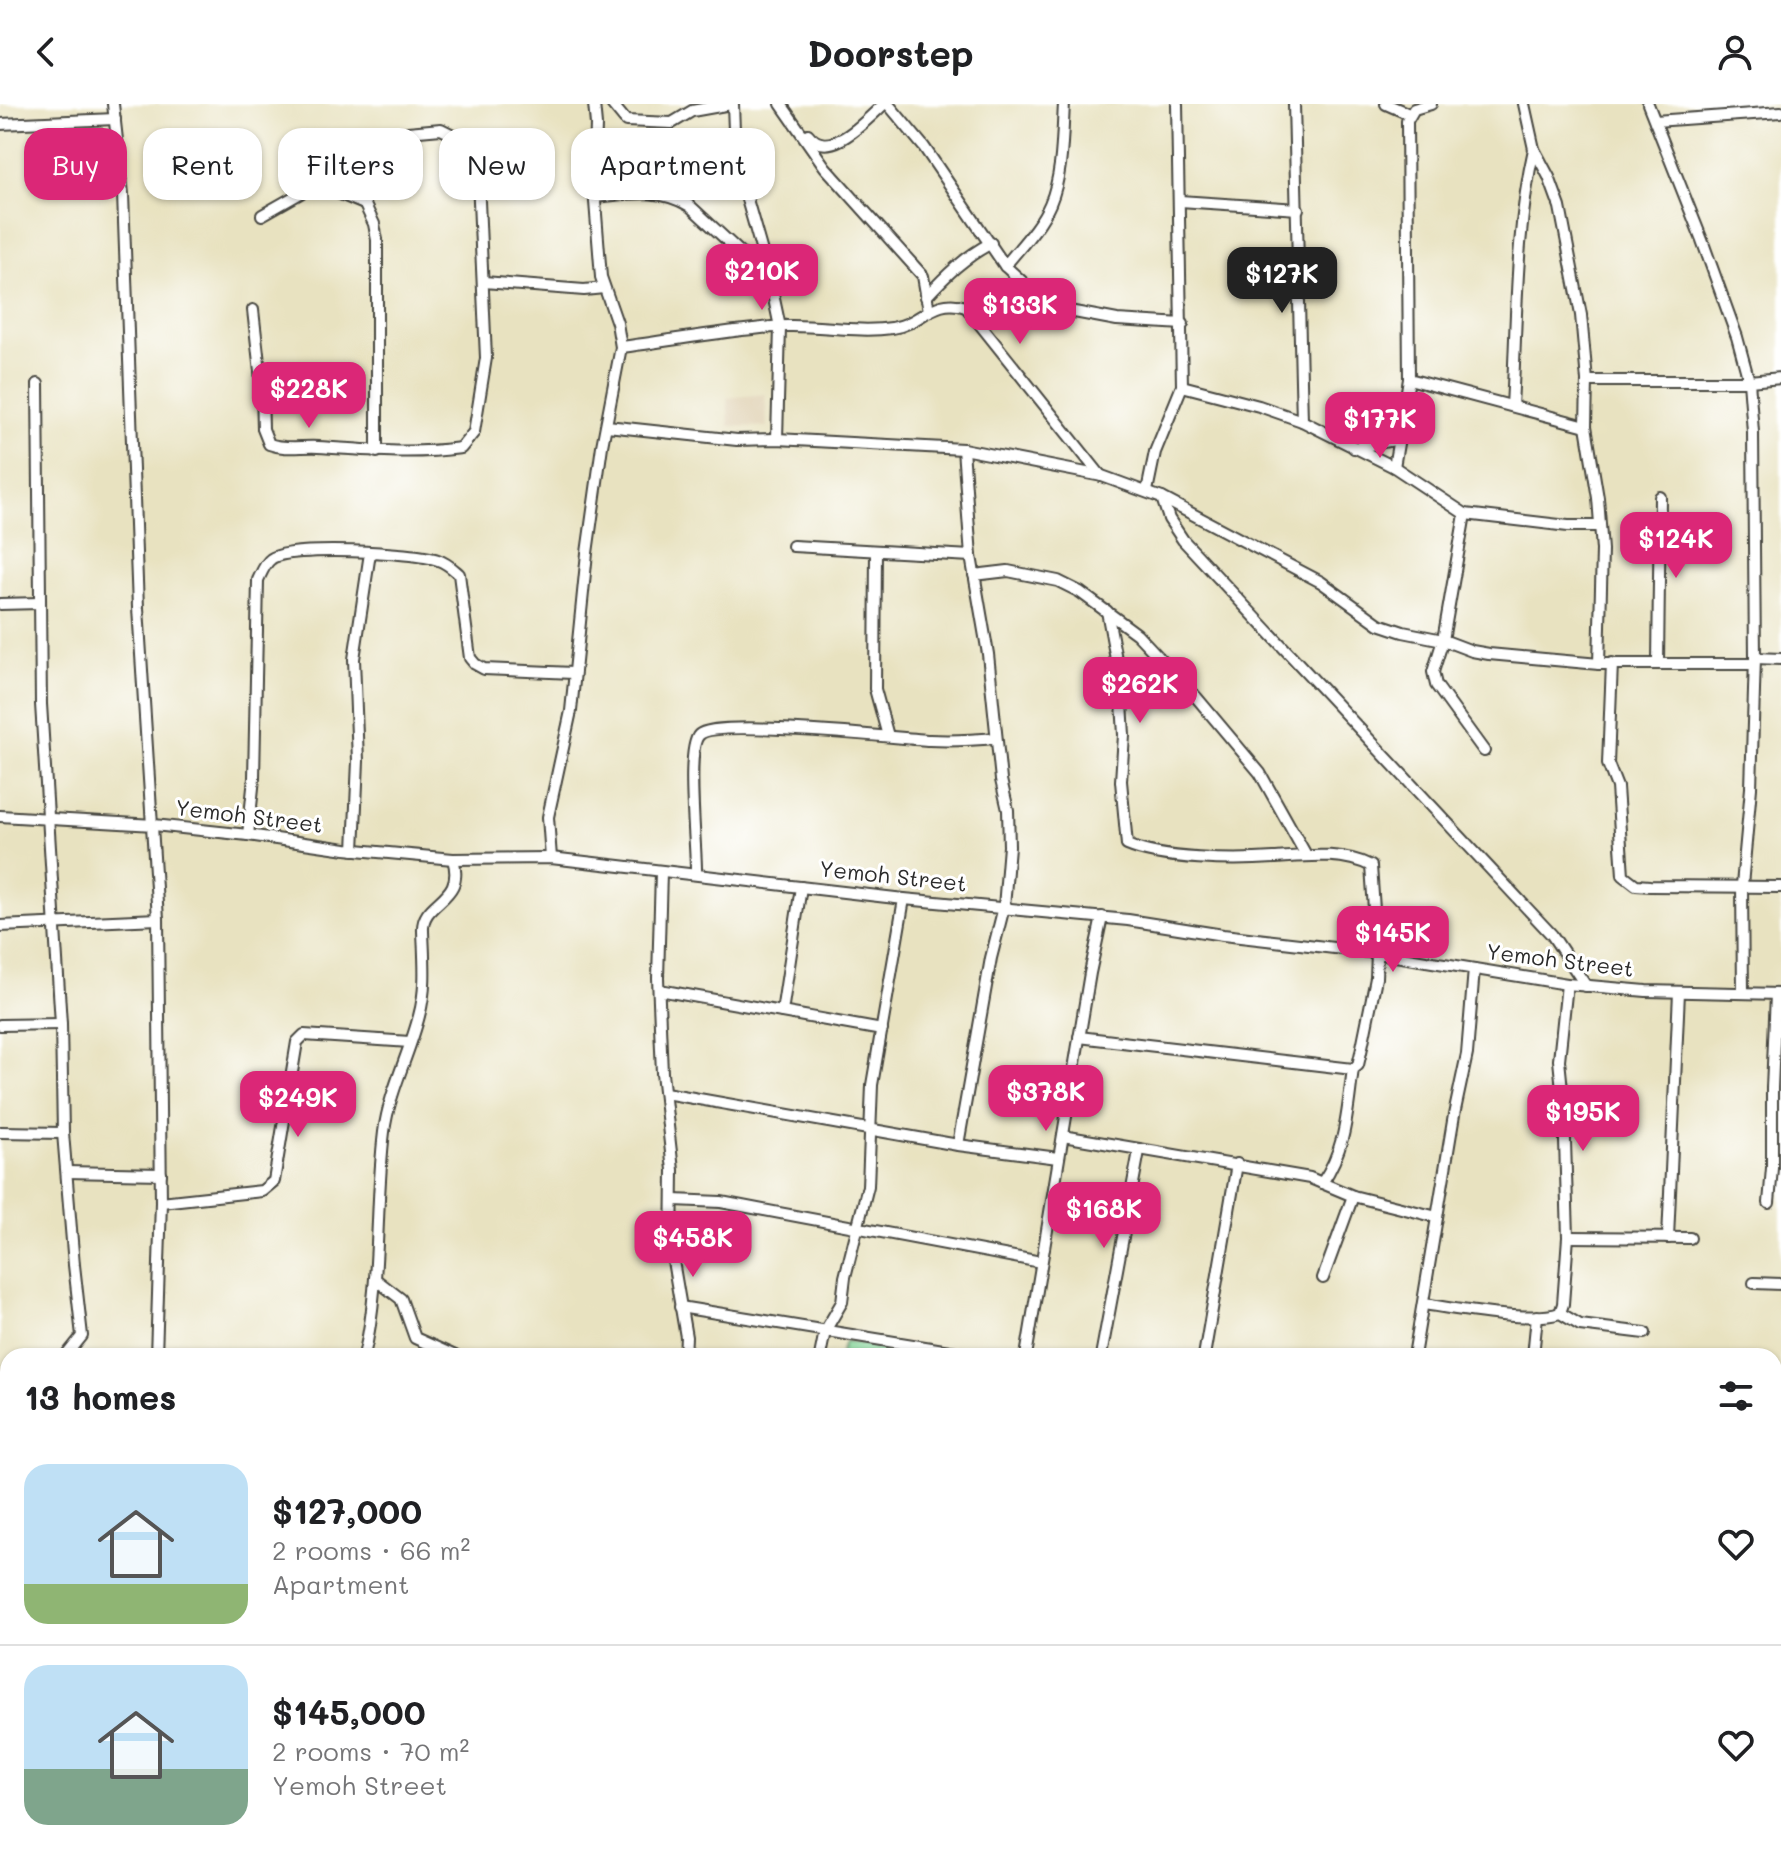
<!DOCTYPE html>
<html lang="en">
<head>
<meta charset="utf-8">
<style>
  :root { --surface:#fff; --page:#f6f6f6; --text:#202124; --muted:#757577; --line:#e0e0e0; --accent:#db2777 }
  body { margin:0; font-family:Mali,sans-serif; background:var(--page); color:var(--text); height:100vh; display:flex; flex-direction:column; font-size:30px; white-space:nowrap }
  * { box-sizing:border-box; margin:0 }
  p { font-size:26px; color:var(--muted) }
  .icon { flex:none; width:44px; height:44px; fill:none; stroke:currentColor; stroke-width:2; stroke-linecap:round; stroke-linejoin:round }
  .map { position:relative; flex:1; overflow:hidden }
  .sheet { position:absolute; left:0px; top:1244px; width:1782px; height:512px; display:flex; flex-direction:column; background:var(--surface); border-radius:24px 24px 0 0; box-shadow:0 2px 6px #0004 }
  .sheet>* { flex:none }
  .banner { position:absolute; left:24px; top:24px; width:800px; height:72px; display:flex; gap:16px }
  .price { position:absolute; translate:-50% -68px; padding:0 18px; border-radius:16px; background:var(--accent); color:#fff; font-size:26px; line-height:52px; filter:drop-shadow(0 2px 4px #0008) }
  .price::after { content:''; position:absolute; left:50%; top:48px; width:24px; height:18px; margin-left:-12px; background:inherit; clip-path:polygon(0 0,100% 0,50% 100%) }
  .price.current { background:#222; color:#fff }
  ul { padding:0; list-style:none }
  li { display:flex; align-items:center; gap:24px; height:200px; padding:0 24px }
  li+li { border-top:2px solid var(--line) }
  li span { display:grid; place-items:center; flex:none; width:224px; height:160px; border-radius:24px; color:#555 }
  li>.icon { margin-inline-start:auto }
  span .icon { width:96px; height:96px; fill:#fffc; stroke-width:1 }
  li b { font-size:34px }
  h2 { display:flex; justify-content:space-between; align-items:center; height:96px; padding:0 24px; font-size:34px }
  .chip { padding:0 28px; border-radius:24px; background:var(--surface); box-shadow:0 2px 6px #0004; font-size:28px; line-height:72px }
  .chip.current { background:var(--accent); color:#fff }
  header { display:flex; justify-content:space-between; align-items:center; height:104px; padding:0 24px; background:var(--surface); font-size:36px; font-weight:800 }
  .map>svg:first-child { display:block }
</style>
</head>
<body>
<header><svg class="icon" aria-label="back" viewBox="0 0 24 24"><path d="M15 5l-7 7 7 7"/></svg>Doorstep<svg class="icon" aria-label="person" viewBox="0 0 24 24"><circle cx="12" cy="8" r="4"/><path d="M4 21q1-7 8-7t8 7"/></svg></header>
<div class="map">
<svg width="1781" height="1756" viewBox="0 0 1781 1756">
  <defs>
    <pattern id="grass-tufts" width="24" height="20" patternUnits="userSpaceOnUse" patternTransform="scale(2)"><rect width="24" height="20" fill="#84d798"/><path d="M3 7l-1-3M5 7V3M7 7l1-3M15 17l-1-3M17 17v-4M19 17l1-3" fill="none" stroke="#72b983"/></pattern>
  </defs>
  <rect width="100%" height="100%" fill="#fff"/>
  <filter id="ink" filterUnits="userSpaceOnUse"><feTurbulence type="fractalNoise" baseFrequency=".0125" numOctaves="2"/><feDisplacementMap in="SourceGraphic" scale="16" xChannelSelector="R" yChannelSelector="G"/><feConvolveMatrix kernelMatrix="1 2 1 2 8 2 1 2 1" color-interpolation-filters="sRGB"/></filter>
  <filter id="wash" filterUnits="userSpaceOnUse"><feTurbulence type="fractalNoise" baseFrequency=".006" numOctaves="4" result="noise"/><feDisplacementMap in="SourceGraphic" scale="32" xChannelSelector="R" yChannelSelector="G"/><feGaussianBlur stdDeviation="1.8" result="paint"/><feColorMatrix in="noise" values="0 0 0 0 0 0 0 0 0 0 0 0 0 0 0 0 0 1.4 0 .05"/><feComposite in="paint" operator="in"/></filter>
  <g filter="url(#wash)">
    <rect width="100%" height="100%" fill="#e8e2c0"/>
    <!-- built -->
    <polygon fill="#e0d2b4" points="765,290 767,323 729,322 727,294"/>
    <!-- grass -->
    <polygon fill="url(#grass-tufts)" stroke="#588162" stroke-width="2" points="845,1237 906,1247 909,1252 840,1252"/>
  </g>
  <g filter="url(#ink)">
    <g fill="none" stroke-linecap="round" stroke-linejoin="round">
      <defs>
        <g id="minor">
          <polyline points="113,0 123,90 138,504 158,815 161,1098 156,1252"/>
          <polyline points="612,0 626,17 672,19 692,7 731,0"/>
          <polyline points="733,0 735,53 770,176 780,223 777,335"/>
          <polyline points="781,0 825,63 923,172 929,207"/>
          <polyline points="888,0 924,43 1005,162 1041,195 1069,207 1117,216 1183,220"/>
          <polyline points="1294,0 1302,317"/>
          <polyline points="1386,0 1409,10"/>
          <polyline points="1524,0 1534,45 1549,73 1560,103 1581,211 1587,277 1586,322 1598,394 1602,446 1599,560"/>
          <polyline points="1648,0 1702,136 1737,233 1749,277 1753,328 1755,554 1751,684 1742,781 1743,889"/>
          <polyline points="1655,17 1781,8"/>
          <polyline points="0,20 115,15"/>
          <path d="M808,30C829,59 867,15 884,0"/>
          <polyline points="347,63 374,120 377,136 377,348"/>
          <polyline points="319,81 364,100"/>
          <path d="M594,93C629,90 659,83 690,102L769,175"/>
          <polyline points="1180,97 1298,105"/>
          <path d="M1005,162C1020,143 1040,123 1050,100C1063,69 1062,34 1064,0"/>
          <polyline points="484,178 584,186 604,184"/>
          <path d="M926,193C946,171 965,153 991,139"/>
          <path d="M253,206L262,285L263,325L269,340C285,346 302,342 318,343C370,346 409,351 461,344L474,328L486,254L477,52L465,37L441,25L408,28L262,111"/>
          <path d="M621,243C676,236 732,225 787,222C822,221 858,229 892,224C922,220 933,192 966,203L1101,372"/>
          <polyline points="1409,275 1586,322"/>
          <polyline points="1587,277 1749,277 1781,274"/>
          <polyline points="38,280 41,600 61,920 63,1029 74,1161 82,1232 66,1252"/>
          <polyline points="1182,282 1259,302 1302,317 1394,363 1465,410 1443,536 1433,568 1436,581 1484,647"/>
          <path d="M1512,302C1517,217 1515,128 1534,45"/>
          <polyline points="607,322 737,336 777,335 963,345 1102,372 1162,394 1321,478 1379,520 1403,528 1443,536 1472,547 1489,550 1599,560 1754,560"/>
          <polyline points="1354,344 1399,335"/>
          <polyline points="1394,363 1409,275 1407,17 1414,5 1431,0"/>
          <polyline points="1147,387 1155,348 1182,282 1177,0"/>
          <polyline points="1162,394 1169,415 1183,436 1552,831 1586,882"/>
          <polyline points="1465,410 1568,422 1600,422"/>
          <polyline points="793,442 971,452"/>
          <polyline points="876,447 875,585 888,632"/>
          <polyline points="974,471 1008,467 1058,477 1080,488 1137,530 1197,594 1260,669 1306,751"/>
          <polyline points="0,500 40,499"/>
          <path d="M1107,507L1121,582L1124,631L1121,677L1127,741C1162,756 1234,757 1274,754C1306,752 1342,747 1371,762L1377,849L1376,874L1361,948L1358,961L1353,965C1347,1007 1347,1042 1322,1079"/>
          <polyline points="1755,554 1781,555"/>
          <polyline points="1612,559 1608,660 1617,683 1623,771 1636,781 1650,782 1781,783"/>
          <polyline points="1658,559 1660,393"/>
          <polyline points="0,712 154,721 248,731 346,745 453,755 551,754 904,795 1128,816 1223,831 1377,849 1567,880 1646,887 1781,890"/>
          <path d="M248,731L254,674L258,476C261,470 265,459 271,455C288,441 415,448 438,456C447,459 452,464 459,470L470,554L475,560L484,565L573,569"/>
          <polyline points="354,746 358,657 354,555 370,449"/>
          <polyline points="551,754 548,713 571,607 587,449 602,342 621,243 617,219 601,173 594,85 596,21 594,0"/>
          <polyline points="661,768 658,874 662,969 673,1066 672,1151 686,1233 685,1252"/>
          <path d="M696,770C697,746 685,645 699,631C714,614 896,634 929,636C951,637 974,636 996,634"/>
          <polyline points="0,822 158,815"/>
          <polyline points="659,886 882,926"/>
          <polyline points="782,908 801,783"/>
          <polyline points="0,921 61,920"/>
          <polyline points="1079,933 1353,965"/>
          <polyline points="665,989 958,1041 1058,1054"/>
          <polyline points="0,1028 63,1029"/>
          <polyline points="1063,1032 1310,1074 1353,1092 1437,1113"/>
          <polyline points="958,1041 991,854 1004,803 1009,742 1008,706 1001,676 988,550 971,452 963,345"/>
          <polyline points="67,1068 161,1070"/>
          <polyline points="674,1096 721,1098 1041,1158"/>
          <polyline points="161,1098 262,1087 274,1077 297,938 304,931 410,938"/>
          <polyline points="1769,1099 1772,1064 1772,984 1776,890"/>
          <polyline points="1568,1133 1690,1134"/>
          <polyline points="1668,1134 1679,888"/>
          <polyline points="1323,1174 1353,1092"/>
          <polyline points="375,1175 401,1195 415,1234 455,1252"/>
          <polyline points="1754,1179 1781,1180"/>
          <path d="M1424,1200C1456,1205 1531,1219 1560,1209L1580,1221L1645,1229"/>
          <polyline points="680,1203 980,1252"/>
          <polyline points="1560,1209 1563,1200 1568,1133 1564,1005 1559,956 1567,880"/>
          <path d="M364,1252C381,1179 375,1102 384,1028C389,988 409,951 419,912C427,884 424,856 423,827C421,795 466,798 453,755"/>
          <polyline points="820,1252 825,1227 842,1198 845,1173 868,1082 872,981 904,795"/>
          <polyline points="1026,1252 1090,869 1102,813"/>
          <polyline points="1101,1252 1139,1047"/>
          <polyline points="1204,1252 1237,1060"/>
          <polyline points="1414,1252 1454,1011 1467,950 1474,865"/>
          <polyline points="1533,1252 1537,1212"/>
          <polyline points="0,1293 8,1293"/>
          <polyline points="1774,1295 1781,1295"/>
          <polyline points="0,1375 8,1379"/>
          <polyline points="0,1475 8,1443"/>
          <polyline points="1774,1498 1781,1497"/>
          <polyline points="0,1511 8,1514"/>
          <polyline points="1774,1602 1781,1601"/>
          <polyline points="0,1743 8,1734"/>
          <polyline points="1613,1748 1613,1756"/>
          <polyline points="1305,1750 1421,1756"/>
          <polyline points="156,1756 160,1748"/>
          <polyline points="331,1756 337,1748"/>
          <polyline points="440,1756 443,1748"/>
          <polyline points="565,1756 569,1748"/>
          <polyline points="691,1756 692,1748"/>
          <polyline points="905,1756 913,1748 1000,1756"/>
          <polyline points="1048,1756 1048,1748"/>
          <polyline points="1517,1756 1517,1748"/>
          <polyline points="1704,1756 1704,1748"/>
        </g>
      </defs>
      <!-- minor casing -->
      <use href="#minor" stroke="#474641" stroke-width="14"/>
      <!-- minor -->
      <use href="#minor" stroke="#fff" stroke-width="10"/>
    </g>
  </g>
  <g text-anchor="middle" stroke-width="6" stroke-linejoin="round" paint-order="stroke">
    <!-- street labels -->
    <g font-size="22" fill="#2b2b2b" stroke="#fff">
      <text transform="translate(249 712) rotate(7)" y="8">Yemoh Street</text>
      <text transform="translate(893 772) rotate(6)" y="8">Yemoh Street</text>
      <text transform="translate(1560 856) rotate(7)" y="8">Yemoh Street</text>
    </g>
  </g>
</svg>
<b class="price" style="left:762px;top:208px">$210K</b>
<b class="price current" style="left:1282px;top:211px">$127K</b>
<b class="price" style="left:1020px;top:242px">$133K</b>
<b class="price" style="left:309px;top:326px">$228K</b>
<b class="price" style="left:1380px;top:356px">$177K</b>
<b class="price" style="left:1676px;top:476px">$124K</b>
<b class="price" style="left:1140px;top:621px">$262K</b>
<b class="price" style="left:1393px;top:870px">$145K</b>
<b class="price" style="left:1046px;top:1029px">$378K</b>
<b class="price" style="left:298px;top:1035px">$249K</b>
<b class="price" style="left:1583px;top:1049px">$195K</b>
<b class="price" style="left:1104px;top:1146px">$168K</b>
<b class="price" style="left:693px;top:1175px">$458K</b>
<div class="banner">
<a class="chip current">Buy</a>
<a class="chip">Rent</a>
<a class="chip">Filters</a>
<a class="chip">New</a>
<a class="chip">Apartment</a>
</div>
<section class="sheet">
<h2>13 homes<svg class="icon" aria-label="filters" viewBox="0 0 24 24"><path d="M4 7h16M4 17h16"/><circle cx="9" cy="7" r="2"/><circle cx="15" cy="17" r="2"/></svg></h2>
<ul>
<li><span style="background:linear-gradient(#bfe0f5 75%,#8fb573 0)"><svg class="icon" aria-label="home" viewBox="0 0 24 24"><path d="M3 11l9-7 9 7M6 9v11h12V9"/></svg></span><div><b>$127,000</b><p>2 rooms · 66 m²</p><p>Apartment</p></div><svg class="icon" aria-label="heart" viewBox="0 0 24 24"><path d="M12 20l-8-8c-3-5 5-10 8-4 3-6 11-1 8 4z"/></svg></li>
<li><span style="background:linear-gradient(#bfe0f5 65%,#7fa58c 0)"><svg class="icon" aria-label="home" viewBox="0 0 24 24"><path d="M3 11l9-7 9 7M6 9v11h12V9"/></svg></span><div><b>$145,000</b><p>2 rooms · 70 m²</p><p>Yemoh Street</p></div><svg class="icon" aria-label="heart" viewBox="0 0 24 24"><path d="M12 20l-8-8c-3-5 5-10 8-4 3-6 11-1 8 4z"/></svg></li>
</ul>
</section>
</div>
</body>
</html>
